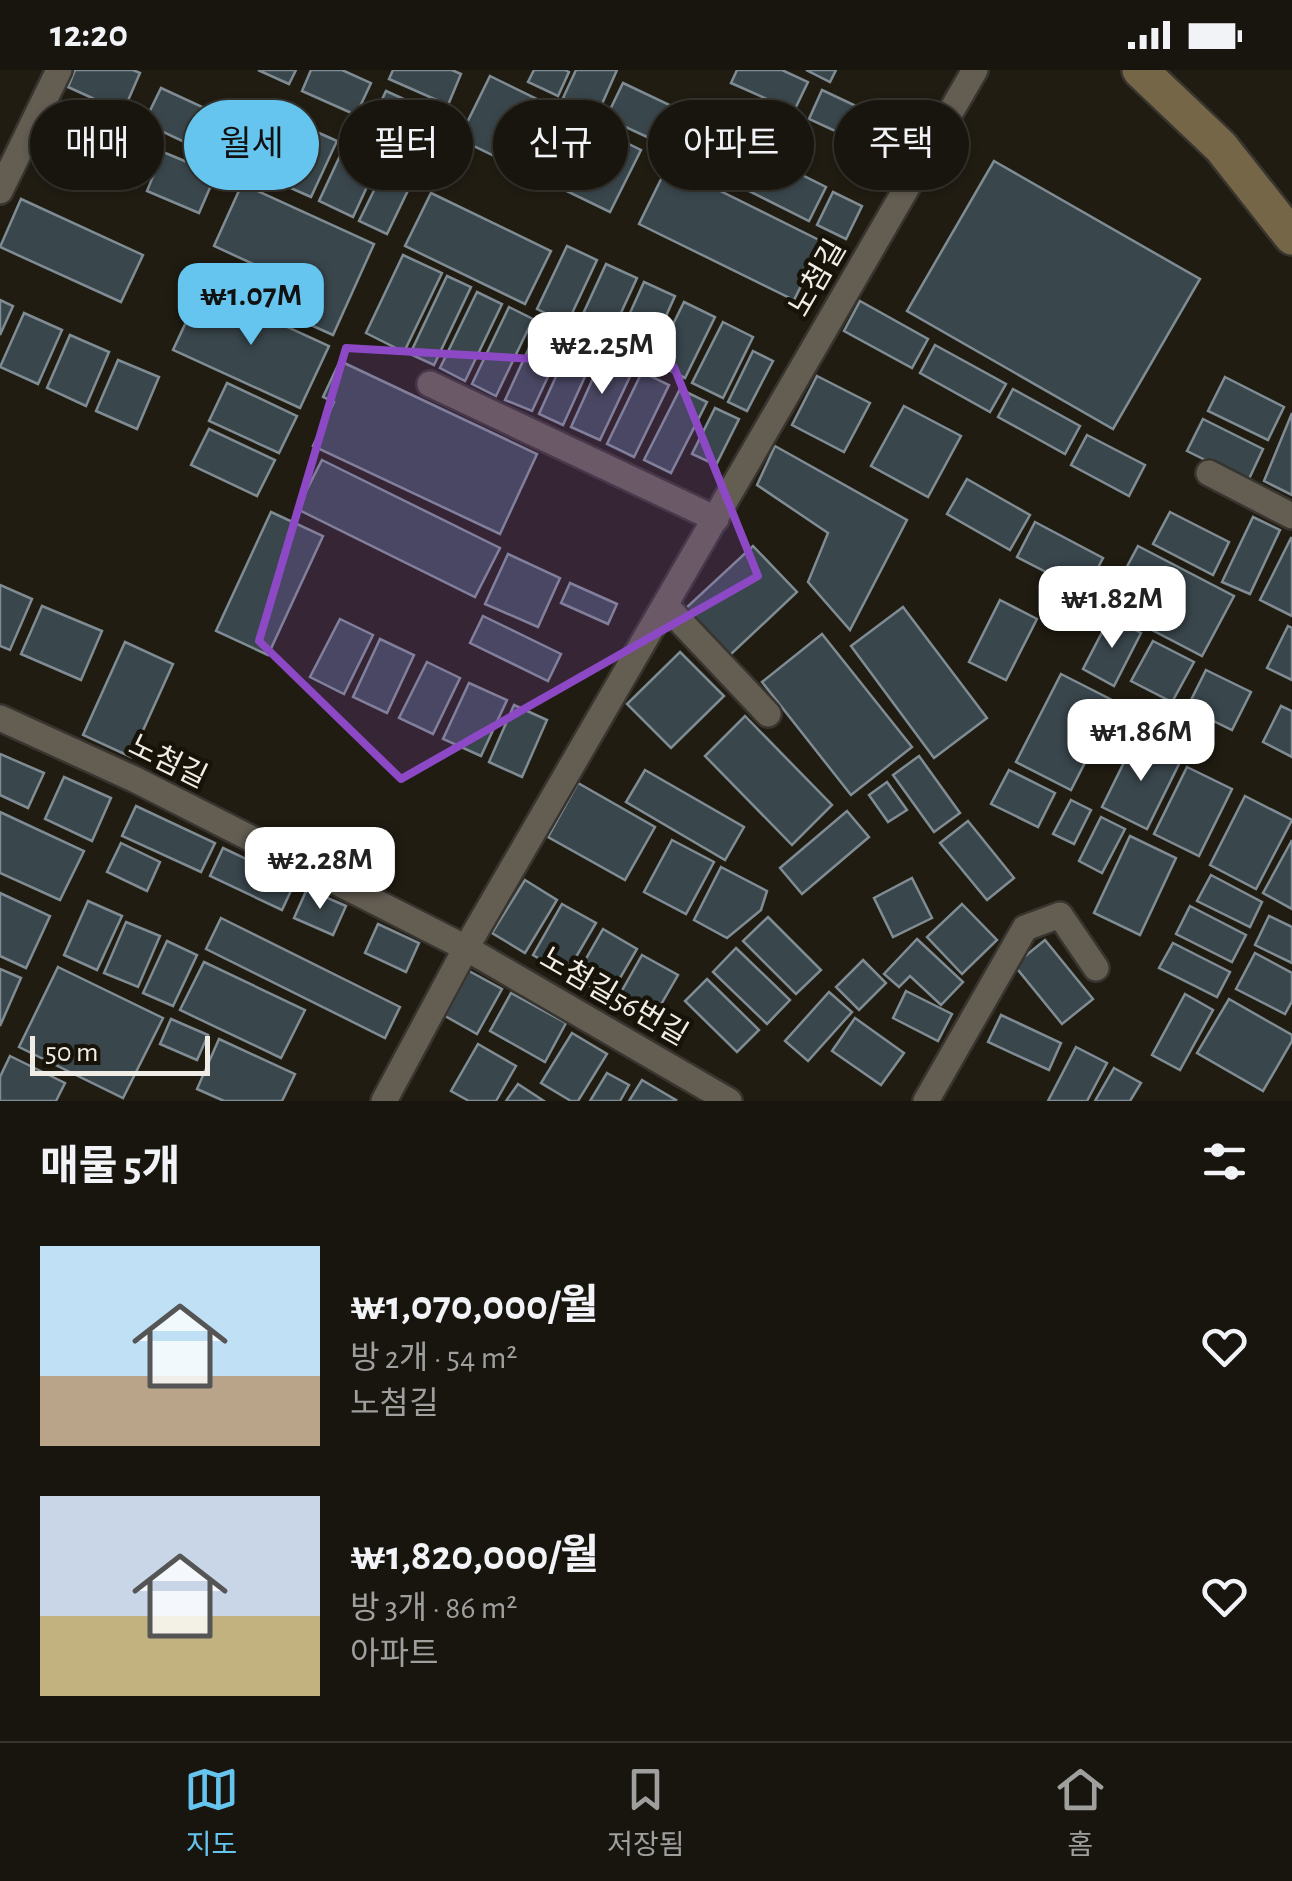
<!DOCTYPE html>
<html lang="ko">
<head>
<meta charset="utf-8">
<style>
  :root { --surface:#18150e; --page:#211e17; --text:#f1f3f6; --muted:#9f9f9e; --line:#36342e; --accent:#65c5ee }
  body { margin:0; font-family:"Alegreya Sans","Noto Sans KR",sans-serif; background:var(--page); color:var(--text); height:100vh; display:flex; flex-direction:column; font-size:38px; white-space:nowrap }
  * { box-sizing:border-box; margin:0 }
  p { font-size:32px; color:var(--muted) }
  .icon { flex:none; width:55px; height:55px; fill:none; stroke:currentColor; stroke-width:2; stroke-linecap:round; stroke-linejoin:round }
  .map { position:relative; height:1031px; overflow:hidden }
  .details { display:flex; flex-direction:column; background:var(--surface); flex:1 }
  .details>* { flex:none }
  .top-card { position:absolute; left:30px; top:30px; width:1232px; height:90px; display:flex; gap:20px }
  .scale { position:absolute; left:30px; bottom:25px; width:180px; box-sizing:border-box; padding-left:10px; border:5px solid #f0ede6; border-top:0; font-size:28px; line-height:35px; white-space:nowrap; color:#f0ede6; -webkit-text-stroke:8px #171309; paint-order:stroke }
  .price { position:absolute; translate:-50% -85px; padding:0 22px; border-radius:20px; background:#fff; color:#222; font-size:32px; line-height:65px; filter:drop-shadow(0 2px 5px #0008) }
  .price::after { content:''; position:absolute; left:50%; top:60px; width:30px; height:22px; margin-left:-15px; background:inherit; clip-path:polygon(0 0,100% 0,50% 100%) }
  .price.current { background:var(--accent); color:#111 }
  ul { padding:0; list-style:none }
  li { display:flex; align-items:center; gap:30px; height:250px; padding:0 40px }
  li span { display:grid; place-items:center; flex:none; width:280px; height:200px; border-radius:0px; color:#555 }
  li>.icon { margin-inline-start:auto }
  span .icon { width:120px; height:120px; fill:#fffc; stroke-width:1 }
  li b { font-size:42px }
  h2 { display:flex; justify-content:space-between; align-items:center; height:120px; padding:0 40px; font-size:42px }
  .pill { padding:0 35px; border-radius:45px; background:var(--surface); box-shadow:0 2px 8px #0004,0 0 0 2px var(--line); font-size:35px; line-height:90px }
  .pill.current { background:var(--accent); color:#111 }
  .status { display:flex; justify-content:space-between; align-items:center; height:70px; padding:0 50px; background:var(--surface); direction:ltr }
  .status svg { height:28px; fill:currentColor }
  .tab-bar { display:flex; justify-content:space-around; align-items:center; height:140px; border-top:2px solid var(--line); background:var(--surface); font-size:28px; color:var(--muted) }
  .tab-bar a { display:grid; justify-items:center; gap:5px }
  .tab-bar .current { color:var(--accent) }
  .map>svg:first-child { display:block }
</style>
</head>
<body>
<div class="status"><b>12:20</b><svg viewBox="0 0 49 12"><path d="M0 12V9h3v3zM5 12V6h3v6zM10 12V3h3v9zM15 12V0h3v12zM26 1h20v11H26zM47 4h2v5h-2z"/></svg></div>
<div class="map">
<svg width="1292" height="1031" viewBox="0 0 1292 1031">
  <rect width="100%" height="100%" fill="#201c12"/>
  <!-- building -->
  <g fill="#39464c" stroke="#7f8c93" stroke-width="2.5">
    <polygon points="75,0 133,0 140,3 123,42 68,17"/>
    <polygon points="258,0 296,0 289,14"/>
    <polygon points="311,0 342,0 371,13 356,45 302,21"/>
    <polygon points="393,0 452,0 461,4 448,35 389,9"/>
    <polygon points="534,0 565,0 569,2 558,26 528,12"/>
    <polygon points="576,0 617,0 598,43 563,28"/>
    <polygon points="737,0 782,0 808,12 794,41 731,13"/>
    <polygon points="806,0 836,0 830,12"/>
    <polygon points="490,6 641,80 610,142 459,69"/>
    <polygon points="623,13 676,38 660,73 606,48"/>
    <polygon points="161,18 209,40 193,76 144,53"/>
    <polygon points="822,20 886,50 872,78 809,49"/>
    <polygon points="386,21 441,46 427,78 371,53"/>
    <polygon points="70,37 155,76 136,117 50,78"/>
    <polygon points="219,45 267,66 251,100 203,78"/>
    <polygon points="682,45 743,73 727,107 666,80"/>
    <polygon points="310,59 337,71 311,127 284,115"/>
    <polygon points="282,61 298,68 278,111 262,104"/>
    <polygon points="345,75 379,91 353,147 319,131"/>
    <polygon points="752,80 826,117 809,151 735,114"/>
    <polygon points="163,82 216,104 199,143 147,121"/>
    <polygon points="994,91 1200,209 1113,359 907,241"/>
    <polygon points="668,95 823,172 794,230 639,154"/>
    <polygon points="386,96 413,110 387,164 359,151"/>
    <polygon points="242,114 374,174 333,265 273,238 286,209 214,176"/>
    <polygon points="833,122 862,136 846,169 817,155"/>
    <polygon points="431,123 551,181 525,234 405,176"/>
    <polygon points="21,129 143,185 121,232 0,177"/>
    <polygon points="567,176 597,190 567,254 537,239"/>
    <polygon points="403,185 442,203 404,282 366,263"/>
    <polygon points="606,194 637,208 608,271 577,257"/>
    <polygon points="447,206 471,217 434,295 410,284"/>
    <polygon points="644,212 675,226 647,288 616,274"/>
    <polygon points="202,218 329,276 300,338 173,280"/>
    <polygon points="477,222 502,234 465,311 440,298"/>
    <polygon points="0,230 13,236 0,265"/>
    <polygon points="860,231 928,269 912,298 844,261"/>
    <polygon points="684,232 715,247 685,308 654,293"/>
    <polygon points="509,237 533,249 496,326 472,314"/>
    <polygon points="24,243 62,260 38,314 0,297"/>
    <polygon points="723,252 753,267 723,328 692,313"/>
    <polygon points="540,254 567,266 532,341 505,330"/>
    <polygon points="70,265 109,282 86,336 47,318"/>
    <polygon points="573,269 597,280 563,355 539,344"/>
    <polygon points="935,275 1006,314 990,342 920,303"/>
    <polygon points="753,281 773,291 747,341 728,332"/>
    <polygon points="604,284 634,298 600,370 571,357"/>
    <polygon points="118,290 159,307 137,359 96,341"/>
    <polygon points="340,291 537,384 500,464 313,376 334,332 323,327"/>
    <polygon points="642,302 669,315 634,387 607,374"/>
    <polygon points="817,306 870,333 844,382 792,355"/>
    <polygon points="1225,307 1284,337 1268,370 1208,341"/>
    <polygon points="227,313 297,346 279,383 209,351"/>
    <polygon points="680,319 707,332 671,403 644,390"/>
    <polygon points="1013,319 1080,356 1065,384 998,347"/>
    <polygon points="904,336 961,366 928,427 871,396"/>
    <polygon points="715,338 739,349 716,395 692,384"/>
    <polygon points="1292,343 1292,425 1264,411"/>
    <polygon points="1203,349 1263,379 1248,411 1187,381"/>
    <polygon points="209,359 275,390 257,426 191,395"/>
    <polygon points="1087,365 1145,395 1129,426 1071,395"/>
    <polygon points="775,376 907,450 850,560 808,512 828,463 757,415"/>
    <polygon points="322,390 500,478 475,527 297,439"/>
    <polygon points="967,409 1030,445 1010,480 947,444"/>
    <polygon points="271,442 323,466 268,585 216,561"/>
    <polygon points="1170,442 1229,472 1213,505 1153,474"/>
    <polygon points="1253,447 1280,460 1250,524 1222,512"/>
    <polygon points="1035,452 1103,488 1085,522 1017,487"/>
    <polygon points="1291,468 1292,468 1292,546 1260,530"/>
    <polygon points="753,476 797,522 730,585 686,538"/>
    <polygon points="1138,476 1234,526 1202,586 1106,536"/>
    <polygon points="508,484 560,508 538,557 485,534"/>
    <polygon points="570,513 617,534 608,554 561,533"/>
    <polygon points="0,515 32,529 10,580 0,576"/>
    <polygon points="1000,530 1037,549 1006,610 969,592"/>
    <polygon points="42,536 102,561 81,610 21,584"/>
    <polygon points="903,537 987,648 934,688 851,576"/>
    <polygon points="483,546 561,584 548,611 470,573"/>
    <polygon points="1110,547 1141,563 1114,616 1083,599"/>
    <polygon points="340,549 373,565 344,624 310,607"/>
    <polygon points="1288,556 1292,558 1292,610 1267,598"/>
    <polygon points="822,564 912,677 851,725 762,612"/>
    <polygon points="380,569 414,585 387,643 353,627"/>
    <polygon points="1153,571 1194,592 1172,632 1131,611"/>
    <polygon points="125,572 173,594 131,687 83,665"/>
    <polygon points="680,582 724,626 671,678 627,634"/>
    <polygon points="427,592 460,608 433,664 399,648"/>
    <polygon points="1206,600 1251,622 1232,660 1187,638"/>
    <polygon points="1061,604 1116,632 1071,720 1016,692"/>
    <polygon points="469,613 507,630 481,686 443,669"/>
    <polygon points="514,635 547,650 522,707 489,692"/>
    <polygon points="1281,636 1292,641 1292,687 1263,672"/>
    <polygon points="745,646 832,735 792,775 705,686"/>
    <polygon points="1135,670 1180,692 1147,759 1102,737"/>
    <polygon points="0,684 44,703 28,738 0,725"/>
    <polygon points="919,686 960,743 934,762 893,705"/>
    <polygon points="1187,697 1232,719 1199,786 1154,764"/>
    <polygon points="645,700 744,757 725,790 626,732"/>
    <polygon points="1009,700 1055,723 1038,757 991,734"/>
    <polygon points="64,707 111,728 92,771 45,749"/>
    <polygon points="887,712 907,740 888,752 869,725"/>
    <polygon points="578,713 655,757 625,810 548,767"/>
    <polygon points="1245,726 1292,750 1256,819 1210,795"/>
    <polygon points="1071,730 1091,740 1074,774 1053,764"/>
    <polygon points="136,736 215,773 201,802 122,766"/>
    <polygon points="847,741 869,767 802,824 780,798"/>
    <polygon points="0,742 84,781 60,830 0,803"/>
    <polygon points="1101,747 1125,759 1102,803 1079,791"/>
    <polygon points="968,751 1014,808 987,830 940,773"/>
    <polygon points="1130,766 1176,788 1140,865 1094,843"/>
    <polygon points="672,770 714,792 686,844 644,822"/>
    <polygon points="1292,770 1292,839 1263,823"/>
    <polygon points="121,773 160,792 147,821 107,802"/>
    <polygon points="223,778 295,812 282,840 210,806"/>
    <polygon points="721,797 767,821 761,840 727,868 694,850"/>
    <polygon points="1211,805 1262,832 1250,857 1197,831"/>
    <polygon points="912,808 932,848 893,867 874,828"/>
    <polygon points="525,810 557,830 525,883 492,863"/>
    <polygon points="307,819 346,836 333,865 294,848"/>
    <polygon points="0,823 50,846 26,898 0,886"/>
    <polygon points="88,831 122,846 97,900 64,885"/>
    <polygon points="562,834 596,853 566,904 533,885"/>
    <polygon points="962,834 997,870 962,904 927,867"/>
    <polygon points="1190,836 1246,865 1232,892 1176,864"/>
    <polygon points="1269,846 1292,857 1292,893 1255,875"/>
    <polygon points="768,847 821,900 796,924 743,871"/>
    <polygon points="221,848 400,937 385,968 206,879"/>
    <polygon points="126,852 160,866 138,917 104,903"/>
    <polygon points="378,854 419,873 406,902 365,883"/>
    <polygon points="603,859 637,879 609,927 575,908"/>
    <polygon points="917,869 963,912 941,935 910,906 899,917 884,904"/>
    <polygon points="1045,870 1093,929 1062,954 1014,895"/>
    <polygon points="167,871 197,885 173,936 143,923"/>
    <polygon points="1173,873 1230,902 1217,927 1159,898"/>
    <polygon points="736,878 790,930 767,954 713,902"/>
    <polygon points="1255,883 1292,903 1292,931 1285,944 1236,919"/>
    <polygon points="642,885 678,905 651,952 615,933"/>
    <polygon points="863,890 886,913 859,940 836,917"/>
    <polygon points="204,892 305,940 281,988 180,940"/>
    <polygon points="58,897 163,948 123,1028 19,977"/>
    <polygon points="0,899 21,908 0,956"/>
    <polygon points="469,901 502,919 477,964 445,946"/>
    <polygon points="707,909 759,960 737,982 685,931"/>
    <polygon points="906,921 952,944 938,971 893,948"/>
    <polygon points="829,922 852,942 808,991 785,971"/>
    <polygon points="511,923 566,953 545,992 490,961"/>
    <polygon points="1185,924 1213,940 1180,1000 1152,985"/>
    <polygon points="1229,929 1292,965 1292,971 1263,1021 1197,983"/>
    <polygon points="1001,945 1061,973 1049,1000 988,972"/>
    <polygon points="855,948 904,983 881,1015 832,981"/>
    <polygon points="171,949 208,965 197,990 160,974"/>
    <polygon points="572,963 607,984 578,1031 571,1031 541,1013"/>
    <polygon points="219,969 295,1004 282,1031 224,1031 197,1019"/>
    <polygon points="478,974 516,996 496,1031 469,1031 451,1021"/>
    <polygon points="1076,977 1107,993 1087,1031 1048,1031"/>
    <polygon points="10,986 65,1013 56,1031 0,1031 0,1007"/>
    <polygon points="1114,998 1141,1013 1130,1031 1095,1031"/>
    <polygon points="607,1003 629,1015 620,1031 590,1031"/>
    <polygon points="642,1010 676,1030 675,1031 629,1031"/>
    <polygon points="518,1014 544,1031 506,1031"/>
  </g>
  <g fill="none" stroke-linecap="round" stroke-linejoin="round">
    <defs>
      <g id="street">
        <polyline points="0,121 59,0"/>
        <polyline points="430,314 716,449"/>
        <polyline points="1209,403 1292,446"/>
        <polyline points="666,536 768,644"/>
        <polyline points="0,648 134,709 466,878 729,1031"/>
        <polyline points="384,1031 466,878 975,0"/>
        <polyline points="926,1031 1025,858 1060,845 1096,898"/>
      </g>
      <polyline id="secondary" points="1140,0 1221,77 1292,167"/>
    </defs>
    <!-- street casing -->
    <use href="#street" stroke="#38342f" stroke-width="30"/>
    <!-- secondary casing -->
    <use href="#secondary" stroke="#38342f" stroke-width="40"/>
    <!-- street -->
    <use href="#street" stroke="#635d52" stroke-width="25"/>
    <!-- secondary -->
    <use href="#secondary" stroke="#746647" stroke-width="35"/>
  </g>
  <!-- marked area -->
  <path fill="#8d49c5" fill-opacity="0.2" stroke="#8d49c5" stroke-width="8" stroke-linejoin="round" d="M346,278L674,297L758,506L401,709L259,571Z"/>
  <g text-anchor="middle" stroke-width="9" stroke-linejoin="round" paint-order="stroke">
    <!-- street labels -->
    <g font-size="30" fill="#f0ede6" stroke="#171309">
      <text transform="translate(817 208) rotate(-60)" y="10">노첨길</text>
      <text transform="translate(168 691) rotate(26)" y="10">노첨길</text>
      <text transform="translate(614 926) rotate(30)" y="10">노첨길56번길</text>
    </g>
  </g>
</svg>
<div class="scale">50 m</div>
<b class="price current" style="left:251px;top:278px">₩1.07M</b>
<b class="price" style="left:602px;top:327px">₩2.25M</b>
<b class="price" style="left:1112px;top:581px">₩1.82M</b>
<b class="price" style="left:1141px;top:714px">₩1.86M</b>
<b class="price" style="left:320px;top:842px">₩2.28M</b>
<div class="top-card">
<a class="pill">매매</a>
<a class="pill current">월세</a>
<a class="pill">필터</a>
<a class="pill">신규</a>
<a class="pill">아파트</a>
<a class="pill">주택</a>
</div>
</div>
<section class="details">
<h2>매물 5개<svg class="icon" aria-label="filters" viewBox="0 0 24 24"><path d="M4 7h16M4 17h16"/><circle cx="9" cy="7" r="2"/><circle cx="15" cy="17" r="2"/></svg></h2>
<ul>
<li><span style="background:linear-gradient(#bfe0f5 65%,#b9a48a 0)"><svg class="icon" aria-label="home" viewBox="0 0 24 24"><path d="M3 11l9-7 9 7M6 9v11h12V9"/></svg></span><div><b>₩1,070,000/월</b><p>방 2개 · 54 m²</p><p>노첨길</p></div><svg class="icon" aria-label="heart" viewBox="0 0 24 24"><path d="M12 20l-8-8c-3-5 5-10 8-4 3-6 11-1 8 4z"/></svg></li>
<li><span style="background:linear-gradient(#c9d6e8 60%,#c2b280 0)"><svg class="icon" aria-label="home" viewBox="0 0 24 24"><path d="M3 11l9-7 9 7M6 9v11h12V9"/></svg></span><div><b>₩1,820,000/월</b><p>방 3개 · 86 m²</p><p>아파트</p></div><svg class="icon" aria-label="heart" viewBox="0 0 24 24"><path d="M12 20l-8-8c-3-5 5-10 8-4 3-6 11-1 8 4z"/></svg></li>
</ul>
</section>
<nav class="tab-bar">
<a class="current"><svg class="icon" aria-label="map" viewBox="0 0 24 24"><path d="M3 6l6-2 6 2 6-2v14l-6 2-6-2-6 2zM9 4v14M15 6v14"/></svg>지도</a>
<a><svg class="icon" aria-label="saved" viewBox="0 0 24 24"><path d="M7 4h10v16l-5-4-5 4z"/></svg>저장됨</a>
<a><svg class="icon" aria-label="home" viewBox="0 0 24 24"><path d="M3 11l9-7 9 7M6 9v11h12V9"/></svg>홈</a>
</nav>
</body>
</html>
